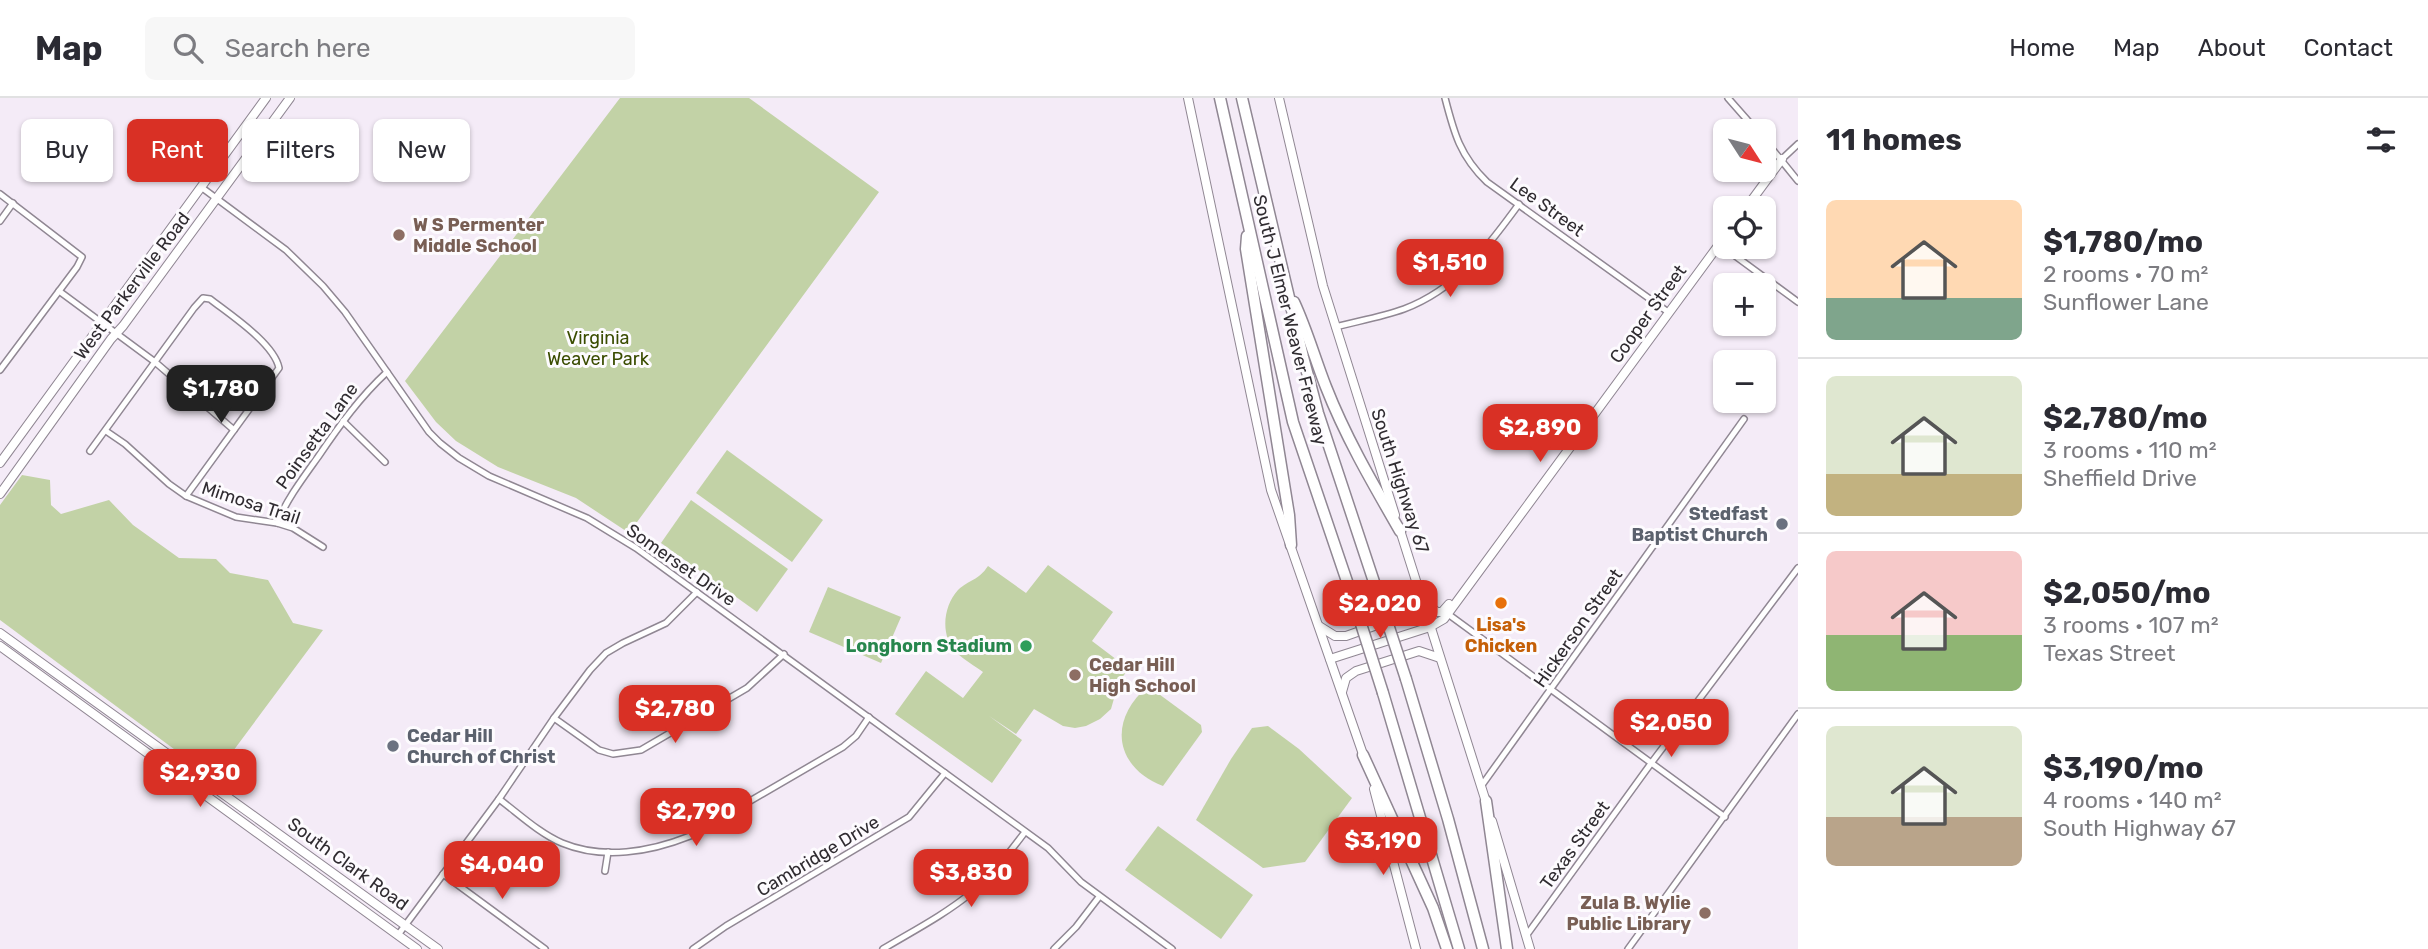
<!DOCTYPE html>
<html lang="en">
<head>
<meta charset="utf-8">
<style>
  :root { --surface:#fff; --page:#f7f7f7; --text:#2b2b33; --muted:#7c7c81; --line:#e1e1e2; --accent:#d93025 }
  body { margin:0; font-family:Rubik,sans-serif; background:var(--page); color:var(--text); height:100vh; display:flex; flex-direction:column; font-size:26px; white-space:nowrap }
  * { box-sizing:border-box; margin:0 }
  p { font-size:23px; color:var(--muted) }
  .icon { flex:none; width:38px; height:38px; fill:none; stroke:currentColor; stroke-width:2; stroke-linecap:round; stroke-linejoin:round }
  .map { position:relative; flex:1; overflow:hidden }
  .details { display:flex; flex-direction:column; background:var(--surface); width:630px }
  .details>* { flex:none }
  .top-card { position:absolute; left:21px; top:21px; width:665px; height:63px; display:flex; gap:14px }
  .needle { width:46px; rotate:126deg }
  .buttons { position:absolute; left:1713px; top:21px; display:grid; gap:14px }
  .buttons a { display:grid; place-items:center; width:63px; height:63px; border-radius:10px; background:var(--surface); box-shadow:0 2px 5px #0004; font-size:35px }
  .price { position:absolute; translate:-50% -60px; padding:0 16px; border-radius:14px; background:var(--accent); color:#fff; font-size:23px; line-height:46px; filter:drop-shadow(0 2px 4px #0008) }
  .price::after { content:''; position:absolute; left:50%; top:42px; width:21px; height:16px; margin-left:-10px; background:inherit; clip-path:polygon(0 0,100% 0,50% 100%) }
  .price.current { background:#222; color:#fff }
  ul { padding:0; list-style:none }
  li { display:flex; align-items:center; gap:21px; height:175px; padding:0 28px }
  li+li { border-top:2px solid var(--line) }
  li span { display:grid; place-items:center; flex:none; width:196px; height:140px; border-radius:10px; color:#555 }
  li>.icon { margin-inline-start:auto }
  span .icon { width:84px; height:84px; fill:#fffc; stroke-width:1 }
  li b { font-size:30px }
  h2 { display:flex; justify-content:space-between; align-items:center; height:84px; padding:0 28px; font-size:30px }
  .pill { padding:0 24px; border-radius:10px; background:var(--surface); box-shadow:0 2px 5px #0004; font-size:24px; line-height:63px }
  .pill.current { background:var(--accent); color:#fff }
  header { display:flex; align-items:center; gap:42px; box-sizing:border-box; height:98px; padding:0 35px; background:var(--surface); border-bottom:2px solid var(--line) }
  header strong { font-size:33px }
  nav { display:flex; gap:38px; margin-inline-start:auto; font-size:24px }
  .search { width:490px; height:63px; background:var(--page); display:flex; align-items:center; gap:18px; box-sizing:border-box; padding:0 24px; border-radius:10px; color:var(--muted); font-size:26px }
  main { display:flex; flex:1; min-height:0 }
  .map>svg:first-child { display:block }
</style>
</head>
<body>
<header>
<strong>Map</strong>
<div class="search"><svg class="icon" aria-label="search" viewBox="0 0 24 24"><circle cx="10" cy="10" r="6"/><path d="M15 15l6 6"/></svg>Search here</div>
<nav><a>Home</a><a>Map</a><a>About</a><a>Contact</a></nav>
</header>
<main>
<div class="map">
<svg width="1798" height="851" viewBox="0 0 1798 851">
  <rect width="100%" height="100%" fill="#f4ebf7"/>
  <!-- green -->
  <g fill="#c2d2a6">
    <polygon points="620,0 749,0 879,94 629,435 576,400 498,369 456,343 436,324 405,283"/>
    <polygon points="727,352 823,422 792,464 696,395"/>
    <polygon points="22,377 50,382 51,407 61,416 109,402 133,427 179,460 216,461 230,475 268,482 293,525 323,532 213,680 0,522 0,407"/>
    <polygon points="691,402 788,471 757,514 661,445"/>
    <path d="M1048,467L1113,514L1092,543L1129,571L1119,583L1111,611L1100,621L1086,628L1075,630L1063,628L1034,611L1016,636L989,618L1022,642L992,685L895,616L926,573L963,600L983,574C975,568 964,562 956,554C940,538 943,508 958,492C970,481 978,483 988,468L1026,495Z"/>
    <polygon points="828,489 901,519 881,565 809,534"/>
    <path d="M1148,588L1201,627L1202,634L1163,688C1114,669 1108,622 1148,588Z"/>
    <polygon points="1268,628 1299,651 1352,700 1305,764 1263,770 1196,722 1231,661 1252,630"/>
    <polygon points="1158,728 1253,797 1221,841 1125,772"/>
  </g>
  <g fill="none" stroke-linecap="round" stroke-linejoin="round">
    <defs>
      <g id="street">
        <path d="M1445,0C1454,35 1460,58 1487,84L1668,214"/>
        <polyline points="1728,0 1757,33"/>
        <polyline points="1764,41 1798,83"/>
        <polyline points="1782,61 1798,46"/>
        <polyline points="201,89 286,152 323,188 345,214 429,334 440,345 459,360 489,378 587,420 636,450 1048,750 1081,784 1172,851"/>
        <polyline points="0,96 82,159 77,169 0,272"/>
        <polyline points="0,123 13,105"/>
        <polyline points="1719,146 1798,204"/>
        <polyline points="59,193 155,264 234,332"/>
        <path d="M1335,229C1358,223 1382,219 1404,211C1457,191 1487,150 1519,106"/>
        <polyline points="343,323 385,364"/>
        <polyline points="106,333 125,346 169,386 186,398 236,419 277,425 293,430 323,449"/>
        <path d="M90,353L194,210L203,200L210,201C229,216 274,245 279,270L186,398"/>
        <path d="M277,425C287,401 303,380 318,359C339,328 360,299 387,274"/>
        <polyline points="1448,516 1725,719"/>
        <polyline points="554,620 599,652 613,656 641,652 747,590 784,556"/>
        <polyline points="1482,687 1744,321"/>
        <path d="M499,701C519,716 539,735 562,745C603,762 650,754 690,738L843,649L856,638L869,619"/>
        <polyline points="605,773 608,754"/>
        <polyline points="443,776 545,851"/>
        <polyline points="398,837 499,701 554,620 590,572 606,555 623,545 666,525 697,494"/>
        <polyline points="1526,838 1652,664 1798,470"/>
        <polyline points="693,851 726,828 909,719 945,675"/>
        <path d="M883,851C913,833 944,817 971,795C992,778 1009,755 1025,734"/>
        <polyline points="1054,851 1076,829 1099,799"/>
        <polyline points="1628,851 1798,616"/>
      </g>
      <g id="secondary">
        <polyline points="1188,0 1271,392 1365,662"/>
        <polyline points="1279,0 1323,188 1395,417"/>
        <polyline points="1746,110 1782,61"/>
        <polyline points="0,365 266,0"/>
        <polyline points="0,396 111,241 123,228 290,0"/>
        <polyline points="1399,429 1487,707"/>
        <polyline points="1425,504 1437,514 1442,514 1449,506"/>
        <polyline points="1319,528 1335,538 1346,538 1411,515 1416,508 1419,497"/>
        <polyline points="0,535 438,851"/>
        <polyline points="0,548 417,851"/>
        <polyline points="1330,561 1430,529 1444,521 1726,137"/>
        <polyline points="1342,594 1346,580 1356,573 1419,553 1440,560"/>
        <polyline points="1374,691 1416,851"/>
        <polyline points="1492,723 1530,851"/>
      </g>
      <g id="highway">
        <polyline points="1220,0 1293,324 1355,507"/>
        <polyline points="1242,0 1303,259 1318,315 1381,505"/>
        <polyline points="1247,138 1246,151 1289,417 1291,447"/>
        <path d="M1294,204C1307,232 1315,261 1326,289C1346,340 1373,386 1400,433"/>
        <polyline points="1406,581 1448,721 1483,851"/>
        <polyline points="1383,595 1459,851"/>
        <polyline points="1363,657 1433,810 1447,851"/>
        <polyline points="1486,703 1507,851"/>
      </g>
    </defs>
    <!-- street casing -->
    <use href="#street" stroke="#908793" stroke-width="8"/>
    <!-- secondary casing -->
    <use href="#secondary" stroke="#908793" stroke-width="10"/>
    <!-- highway casing -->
    <use href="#highway" stroke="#908793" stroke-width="13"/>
    <!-- street -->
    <use href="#street" stroke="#fff" stroke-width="5"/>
    <!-- secondary -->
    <use href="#secondary" stroke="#fff" stroke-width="8"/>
    <!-- highway -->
    <use href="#highway" stroke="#fff" stroke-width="10"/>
    <defs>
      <g id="highway-bridge">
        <polyline points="1381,505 1406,581"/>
        <polyline points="1355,507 1383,595"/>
      </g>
    </defs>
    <!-- highway-bridge casing -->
    <use href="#highway-bridge" stroke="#908793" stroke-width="13" stroke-linecap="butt"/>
    <!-- highway-bridge -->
    <use href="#highway-bridge" stroke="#fff" stroke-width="10"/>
  </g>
  <!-- markers -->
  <g fill="#8d6e63" stroke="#fdfbfe" stroke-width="2.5">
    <circle cx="399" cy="137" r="7"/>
    <circle cx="1075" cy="577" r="7"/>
    <circle cx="1705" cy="815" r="7"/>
  </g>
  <g fill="#6b7280" stroke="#fdfbfe" stroke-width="2.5">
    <circle cx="1782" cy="426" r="7"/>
    <circle cx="393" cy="648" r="7"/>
  </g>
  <circle fill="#e8710a" stroke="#fdfbfe" stroke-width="2.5" cx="1501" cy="505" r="7"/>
  <circle fill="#2e9e5b" stroke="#fdfbfe" stroke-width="2.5" cx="1026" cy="548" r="7"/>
  <g text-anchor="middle" stroke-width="6" stroke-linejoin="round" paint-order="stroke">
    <!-- street labels -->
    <g font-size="18" fill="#302c31" stroke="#fdfbfe">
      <text transform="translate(1547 109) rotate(36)" y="6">Lee Street</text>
      <text transform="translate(132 188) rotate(-53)" y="6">West Parkerville Road</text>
      <text transform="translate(1648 216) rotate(-54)" y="6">Cooper Street</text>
      <text transform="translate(1290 222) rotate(76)" y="6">South J Elmer Weaver Freeway</text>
      <text transform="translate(317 338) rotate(-54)" y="6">Poinsetta Lane</text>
      <text transform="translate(1400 383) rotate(72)" y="6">South Highway 67</text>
      <text transform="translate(251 405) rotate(18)" y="6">Mimosa Trail</text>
      <text transform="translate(681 467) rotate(35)" y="6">Somerset Drive</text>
      <text transform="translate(1578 530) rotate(-55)" y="6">Hickerson Street</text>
      <text transform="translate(1575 747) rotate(-54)" y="6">Texas Street</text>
      <text transform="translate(818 758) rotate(-31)" y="6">Cambridge Drive</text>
      <text transform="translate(348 766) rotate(36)" y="6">South Clark Road</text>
    </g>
    <!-- education labels -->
    <g font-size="18" font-weight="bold" fill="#785e54" stroke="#fdfbfe" text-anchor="start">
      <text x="413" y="133">W S Permenter<tspan x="413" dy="21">Middle School</tspan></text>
      <text x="1089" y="573">Cedar Hill<tspan x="1089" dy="21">High School</tspan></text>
      <text x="1691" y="811" text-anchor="end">Zula B. Wylie<tspan x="1691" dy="21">Public Library</tspan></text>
    </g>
    <!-- park labels -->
    <g font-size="18" fill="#3a4c00" stroke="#fdfbfe">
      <text x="598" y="246">Virginia<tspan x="598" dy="21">Weaver Park</tspan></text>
    </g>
    <!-- worship labels -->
    <g font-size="18" font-weight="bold" fill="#5b616d" stroke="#fdfbfe" text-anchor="end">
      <text x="1768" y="422">Stedfast<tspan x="1768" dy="21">Baptist Church</tspan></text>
      <text x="407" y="644" text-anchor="start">Cedar Hill<tspan x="407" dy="21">Church of Christ</tspan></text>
    </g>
    <!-- food labels -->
    <g font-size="18" font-weight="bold" fill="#c56008" stroke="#fdfbfe">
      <text x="1501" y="533">Lisa's<tspan x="1501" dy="21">Chicken</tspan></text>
    </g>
    <!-- leisure labels -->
    <g font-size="18" font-weight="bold" fill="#27864d" stroke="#fdfbfe" text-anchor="end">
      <text x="1012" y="554">Longhorn Stadium</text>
    </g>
  </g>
</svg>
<div class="buttons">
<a><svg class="needle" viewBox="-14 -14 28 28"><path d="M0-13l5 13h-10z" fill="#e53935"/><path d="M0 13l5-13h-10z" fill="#7c7c81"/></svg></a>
<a><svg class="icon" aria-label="locate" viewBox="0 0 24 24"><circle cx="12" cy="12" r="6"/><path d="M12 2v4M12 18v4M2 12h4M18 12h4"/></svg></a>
<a>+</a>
<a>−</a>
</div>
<b class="price" style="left:1450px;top:201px">$1,510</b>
<b class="price current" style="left:221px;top:327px">$1,780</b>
<b class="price" style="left:1540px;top:366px">$2,890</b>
<b class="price" style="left:1380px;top:542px">$2,020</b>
<b class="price" style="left:675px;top:647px">$2,780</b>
<b class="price" style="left:1671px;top:661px">$2,050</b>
<b class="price" style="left:200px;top:711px">$2,930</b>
<b class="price" style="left:696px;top:750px">$2,790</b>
<b class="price" style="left:1383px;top:779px">$3,190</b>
<b class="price" style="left:502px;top:803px">$4,040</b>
<b class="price" style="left:971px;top:811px">$3,830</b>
<div class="top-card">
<a class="pill">Buy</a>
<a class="pill current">Rent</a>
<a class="pill">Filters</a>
<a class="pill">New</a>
</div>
</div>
<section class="details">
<h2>11 homes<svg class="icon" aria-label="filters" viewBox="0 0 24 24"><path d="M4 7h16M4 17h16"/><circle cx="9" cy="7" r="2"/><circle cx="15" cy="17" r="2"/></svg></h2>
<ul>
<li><span style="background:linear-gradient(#ffd9b3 70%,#7fa58c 0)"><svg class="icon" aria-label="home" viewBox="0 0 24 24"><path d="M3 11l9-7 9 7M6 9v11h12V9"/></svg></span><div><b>$1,780/mo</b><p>2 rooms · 70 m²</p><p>Sunflower Lane</p></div></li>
<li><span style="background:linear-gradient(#dfe7d0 70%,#c2b280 0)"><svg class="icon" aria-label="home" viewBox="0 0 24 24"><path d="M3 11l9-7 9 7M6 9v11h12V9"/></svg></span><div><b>$2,780/mo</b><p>3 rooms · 110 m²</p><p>Sheffield Drive</p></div></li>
<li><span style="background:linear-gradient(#f6c9c9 60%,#8fb573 0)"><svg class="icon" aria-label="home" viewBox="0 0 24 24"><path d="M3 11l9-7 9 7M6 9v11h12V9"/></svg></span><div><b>$2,050/mo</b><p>3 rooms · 107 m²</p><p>Texas Street</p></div></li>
<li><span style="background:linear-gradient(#dfe7d0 65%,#b9a48a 0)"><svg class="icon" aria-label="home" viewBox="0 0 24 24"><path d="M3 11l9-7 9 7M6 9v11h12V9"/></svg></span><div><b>$3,190/mo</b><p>4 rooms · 140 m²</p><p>South Highway 67</p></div></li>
</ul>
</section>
</main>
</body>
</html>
